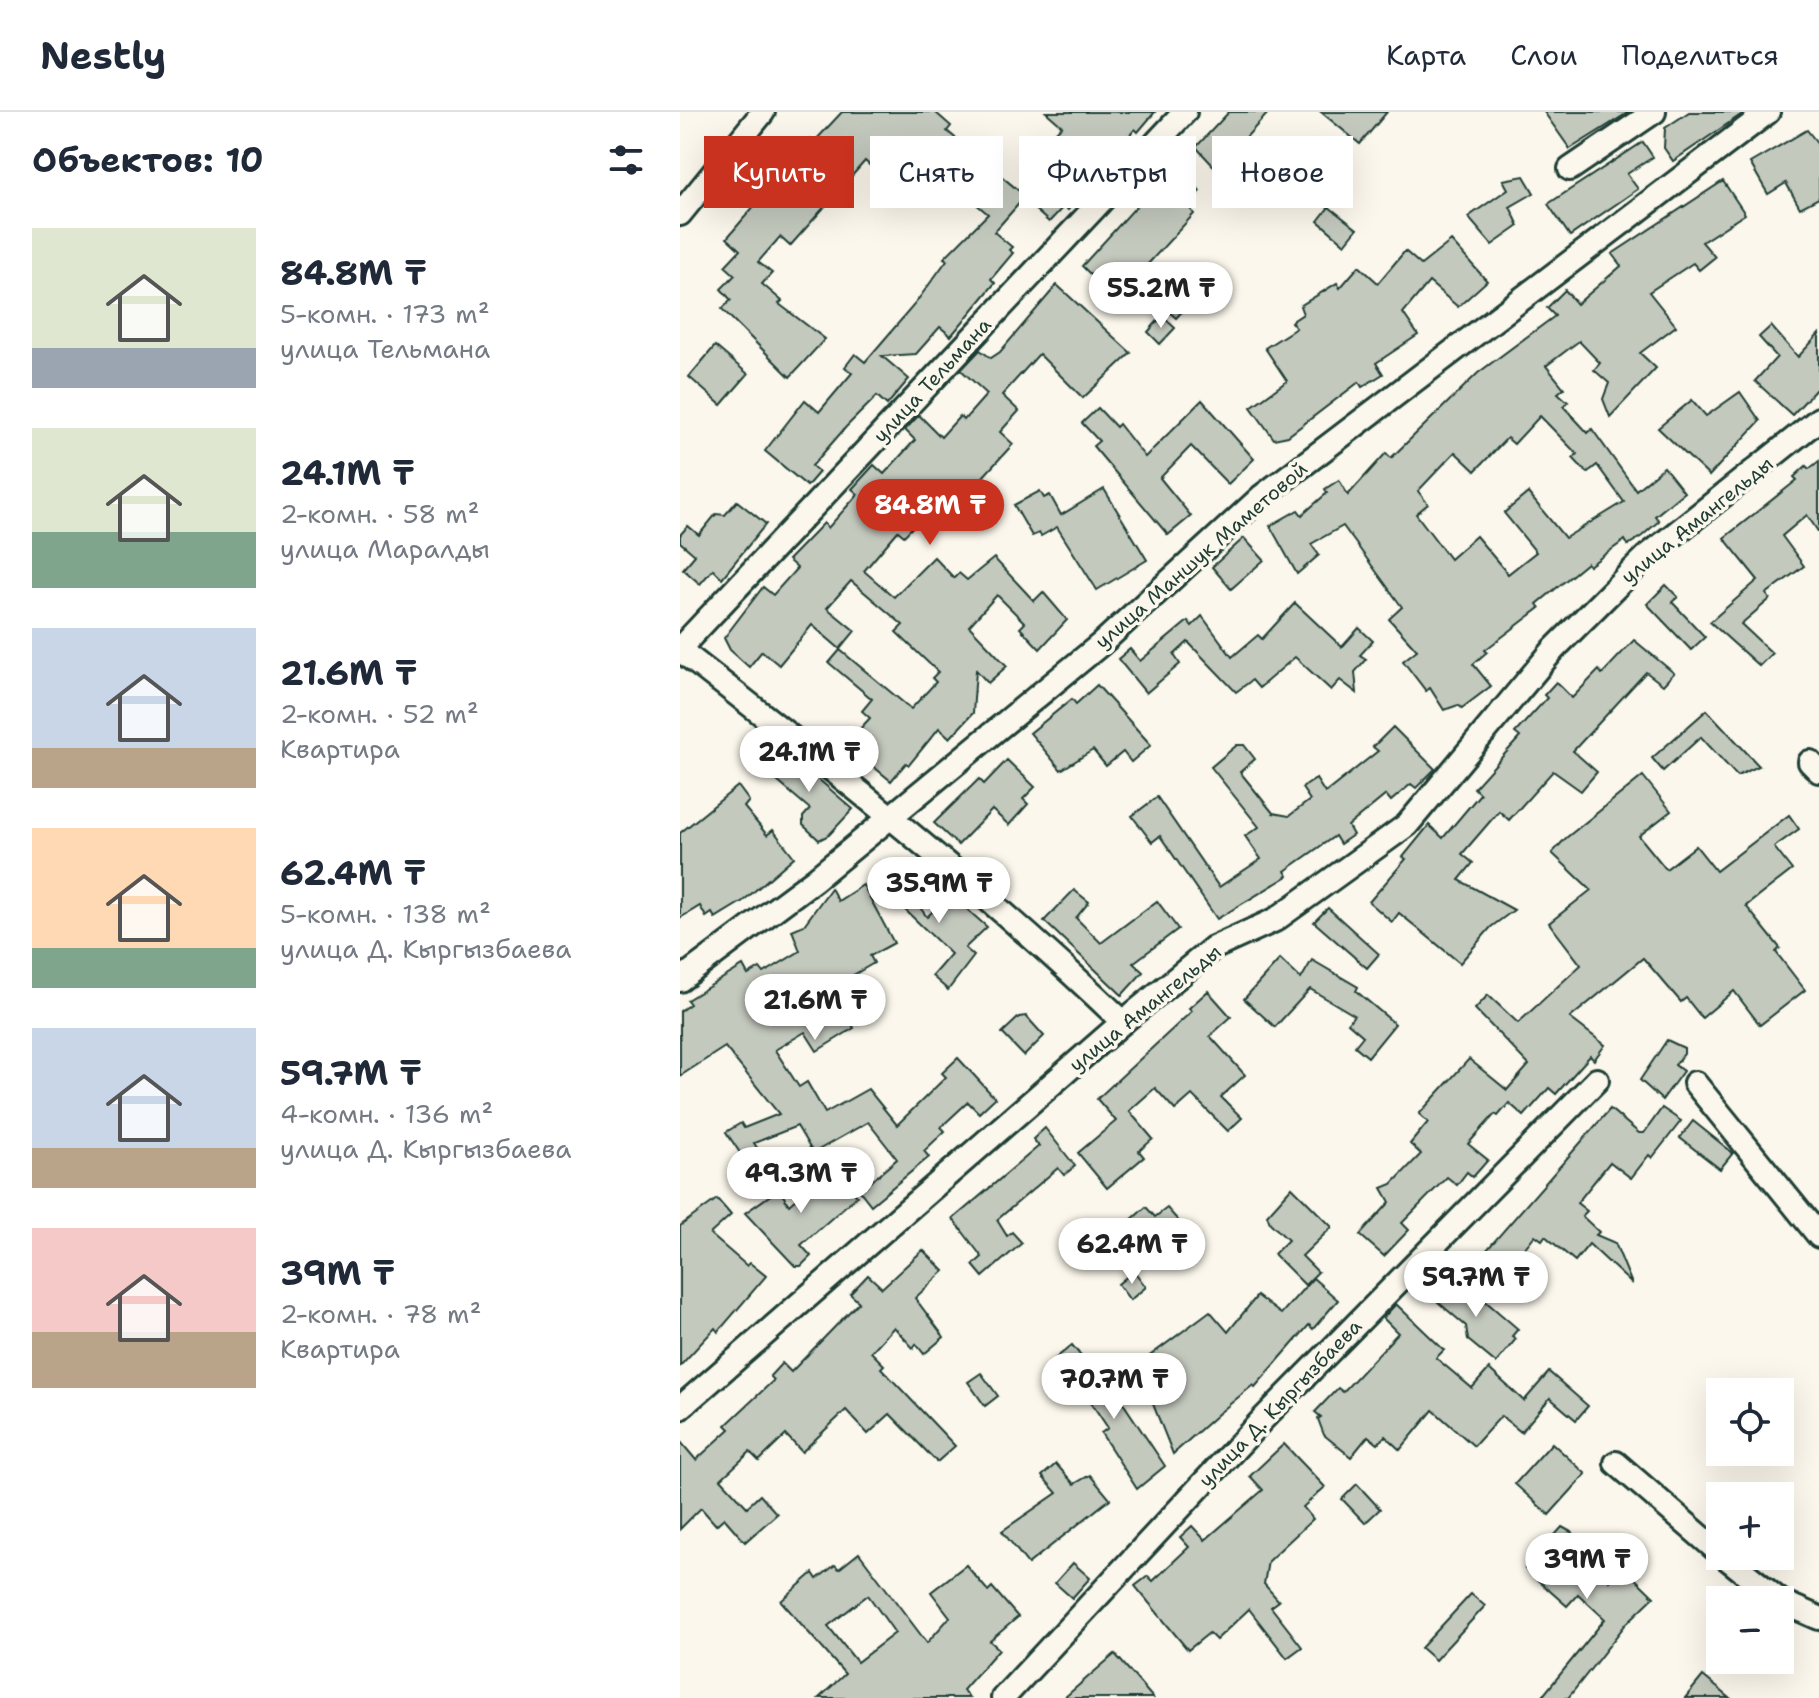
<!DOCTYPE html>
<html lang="ru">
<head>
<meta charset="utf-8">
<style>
  :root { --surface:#fff; --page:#f2f2f3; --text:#1f2937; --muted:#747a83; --line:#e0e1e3; --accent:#c8321e }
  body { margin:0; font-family:"Shantell Sans",sans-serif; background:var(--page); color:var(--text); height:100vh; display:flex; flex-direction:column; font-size:30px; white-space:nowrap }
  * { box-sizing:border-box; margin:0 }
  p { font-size:26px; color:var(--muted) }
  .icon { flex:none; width:44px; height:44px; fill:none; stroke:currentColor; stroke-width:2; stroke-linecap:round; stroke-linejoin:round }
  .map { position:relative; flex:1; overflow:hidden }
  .side { display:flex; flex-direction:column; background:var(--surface); width:680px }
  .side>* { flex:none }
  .hud { position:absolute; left:24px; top:24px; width:760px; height:72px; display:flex; gap:16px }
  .tools { position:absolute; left:1026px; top:1266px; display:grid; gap:16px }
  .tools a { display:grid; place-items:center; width:88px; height:88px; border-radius:0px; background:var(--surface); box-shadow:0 8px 32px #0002; font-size:40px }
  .price { position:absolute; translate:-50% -68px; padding:0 18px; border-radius:28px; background:#fff; color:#222; font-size:26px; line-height:52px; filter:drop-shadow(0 2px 4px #0008) }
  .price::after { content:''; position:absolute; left:50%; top:48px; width:24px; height:18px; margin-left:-12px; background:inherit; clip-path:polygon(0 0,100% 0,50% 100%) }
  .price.active { background:var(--accent); color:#fff }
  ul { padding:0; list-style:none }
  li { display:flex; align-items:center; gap:24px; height:200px; padding:0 32px }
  li span { display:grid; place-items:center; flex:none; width:224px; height:160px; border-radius:0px; color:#555 }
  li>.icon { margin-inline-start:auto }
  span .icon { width:96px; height:96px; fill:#fffc; stroke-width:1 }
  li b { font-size:34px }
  h2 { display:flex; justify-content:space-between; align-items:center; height:96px; padding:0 32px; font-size:34px }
  .tag { padding:0 28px; border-radius:0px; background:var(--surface); box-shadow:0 8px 32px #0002; font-size:28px; line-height:72px }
  .tag.active { background:var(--accent); color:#fff }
  header { display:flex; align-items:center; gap:48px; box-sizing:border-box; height:112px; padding:0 40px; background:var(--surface); border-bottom:2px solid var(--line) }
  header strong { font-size:38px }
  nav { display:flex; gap:44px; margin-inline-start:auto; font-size:28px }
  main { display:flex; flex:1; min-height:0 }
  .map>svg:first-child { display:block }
</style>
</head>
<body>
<header>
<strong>Nestly</strong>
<nav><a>Карта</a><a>Слои</a><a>Поделиться</a></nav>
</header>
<main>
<section class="side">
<h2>Объектов: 10<svg class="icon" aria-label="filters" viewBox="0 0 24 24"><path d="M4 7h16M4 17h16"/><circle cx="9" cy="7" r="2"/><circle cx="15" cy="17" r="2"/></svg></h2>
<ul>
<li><span style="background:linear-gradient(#dfe7d0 75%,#9aa5b1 0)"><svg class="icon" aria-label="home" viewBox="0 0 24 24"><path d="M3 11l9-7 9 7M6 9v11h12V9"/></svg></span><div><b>84.8M ₸</b><p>5-комн. · 173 m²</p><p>улица Тельмана</p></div></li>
<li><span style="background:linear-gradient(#dfe7d0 65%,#7fa58c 0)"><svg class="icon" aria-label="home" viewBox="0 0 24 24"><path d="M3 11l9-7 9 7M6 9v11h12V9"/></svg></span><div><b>24.1M ₸</b><p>2-комн. · 58 m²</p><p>улица Маралды</p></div></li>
<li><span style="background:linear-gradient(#c9d6e8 75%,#b9a48a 0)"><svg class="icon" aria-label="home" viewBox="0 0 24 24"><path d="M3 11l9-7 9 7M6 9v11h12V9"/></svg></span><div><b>21.6M ₸</b><p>2-комн. · 52 m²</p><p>Квартира</p></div></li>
<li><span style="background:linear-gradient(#ffd9b3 75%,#7fa58c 0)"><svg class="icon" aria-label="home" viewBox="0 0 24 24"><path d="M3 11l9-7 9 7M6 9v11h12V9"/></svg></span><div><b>62.4M ₸</b><p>5-комн. · 138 m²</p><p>улица Д. Кыргызбаева</p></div></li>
<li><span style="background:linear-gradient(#c9d6e8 75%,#b9a48a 0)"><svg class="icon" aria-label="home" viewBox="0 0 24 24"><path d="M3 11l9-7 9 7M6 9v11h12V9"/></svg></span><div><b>59.7M ₸</b><p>4-комн. · 136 m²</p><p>улица Д. Кыргызбаева</p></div></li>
<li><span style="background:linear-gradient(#f6c9c9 65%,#b9a48a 0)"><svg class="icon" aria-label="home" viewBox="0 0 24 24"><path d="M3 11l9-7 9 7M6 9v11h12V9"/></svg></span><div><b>39M ₸</b><p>2-комн. · 78 m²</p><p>Квартира</p></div></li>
</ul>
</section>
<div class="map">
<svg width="1139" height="1586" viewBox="0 0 1139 1586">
  <rect width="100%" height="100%" fill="#fbf7ec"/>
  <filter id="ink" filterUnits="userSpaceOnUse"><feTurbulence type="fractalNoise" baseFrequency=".0125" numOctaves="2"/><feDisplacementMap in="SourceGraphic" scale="16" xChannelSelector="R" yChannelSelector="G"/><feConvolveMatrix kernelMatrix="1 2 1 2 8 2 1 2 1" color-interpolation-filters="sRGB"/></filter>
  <g filter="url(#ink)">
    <!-- building -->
    <g fill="#c4c9be" stroke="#1f3d34" stroke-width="2" fill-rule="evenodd">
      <polygon points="162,0 255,0 271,14 267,19 338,78 372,41 363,33 382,14 366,0 475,0 458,20 455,17 388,98 384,94 369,110 343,87 314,120 332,135 329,138 333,141 311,167 315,171 271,224 260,215 236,242 202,244 229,267 207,293 197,284 166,315 132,354 139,360 127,374 85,339 125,288 139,300 172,261 165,255 175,242 185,250 234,193 267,148 264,146 308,102 288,85 292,82 240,36 209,71 185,49 110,134 100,125 78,150 92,161 82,172 102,189 99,192 145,227 110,265 42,197 51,188 41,177 55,163 45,154 60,138 47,126 131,27 134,30"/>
      <polygon points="549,0 589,0 549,44 578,76 569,85 562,85 516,35"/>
      <polygon points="641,0 707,0 680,32"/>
      <polygon points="864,0 949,0 890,37"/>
      <polygon points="1009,0 1065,0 993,49 984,36 985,16"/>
      <polygon points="1127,18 1139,33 1139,86 1120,96 1106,71 1088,82 1070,51"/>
      <polygon points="963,30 973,45 947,62 958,77 890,124 868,92"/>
      <polygon points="495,46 520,79 508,93 514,102 467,153 510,191 496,206 445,161 428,180 402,154 484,64 480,61"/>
      <polygon points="844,64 854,81 830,95 839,114 812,133 788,105 828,77 823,68"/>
      <path d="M1043,69L1065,102L1022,130L1035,145L1019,158L1013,151L969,180L996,214L960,241L976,256L930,305L923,287L929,271L914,258L920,251L899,229L866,254L884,276L878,281L888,290L883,294L908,321L912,317L956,378L984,355L1004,380L975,404L979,409L962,424L948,433L945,428L909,454L907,451L857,492L860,496L805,538L807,540L793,552L811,574L782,596L778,593L764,598L750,576L746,579L723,549L737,538L709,507L722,495L663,414L631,432L639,443L617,462L590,414L618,398L622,403L647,381L645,377L659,368L668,383L706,341L711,346L798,261L875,204L867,196L885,178L897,192L941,154L932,142ZM860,304L897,342L893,346L907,361L917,353L944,390L885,426L848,381L824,401L856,440L828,462L796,424L770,447L736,402L748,392L738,379L775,340L795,359L827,326L834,332Z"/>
      <polygon points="649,95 677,117 665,132 638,109"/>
      <polygon points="771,129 807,169 778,195 749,170 723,201 738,223 696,251 703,262 682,275 679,270 608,324 594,327 571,295 607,269 585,236 616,216 611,210 623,202 620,194 657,171 660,176 679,154 698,171 725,139 741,153"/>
      <polygon points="377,173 451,241 403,286 359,242 322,283 339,299 320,320 333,332 302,366 323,387 291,419 263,392 253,404 245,402 224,424 218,419 184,459 214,485 254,445 274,466 279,461 287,468 314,446 354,489 363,480 387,508 360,537 340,516 345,511 317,483 289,514 327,554 308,571 296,558 293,601 270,626 259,616 229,653 226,651 211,669 166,632 190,606 182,599 192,587 149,551 160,538 231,597 256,570 252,566 258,560 216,520 223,513 171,469 147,496 175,519 160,537 132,513 99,553 82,539 69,555 50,538 44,526 83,475 93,483 117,456 108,448 144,411 148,416 178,382 172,377 194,353 204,362 235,328 225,318 239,303 261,325 280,304 284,308 307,282 281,258 300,238 311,246 320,240"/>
      <polygon points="482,204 495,216 480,232 468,220"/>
      <polygon points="1091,214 1118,245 1139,222 1139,274 1112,303 1075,269 1097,245 1079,225"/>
      <polygon points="35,234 68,262 41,293 9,265"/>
      <polygon points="1060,280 1080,309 1029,364 978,316 1012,288 1026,304"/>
      <polygon points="522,288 574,347 548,372 511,334 480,366 511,404 488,423 413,334 419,329 402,311 418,296 436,315 439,312 465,345"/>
      <polygon points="1139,349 1139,421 1127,403 1102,424 1124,454 1086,482 1090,487 1061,512 1092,541 1079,554 1030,510 1078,468 1044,426 1117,368 1114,365 1126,354 1129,357"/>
      <polygon points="424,377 467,448 417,478 377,415 361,424 359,421 352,424 334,393 360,379 364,386 370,383 381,403"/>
      <polygon points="57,389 86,412 42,466 33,457 20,472 3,457 15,443 0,430 0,423 8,414 19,423 36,402 45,403"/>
      <polygon points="564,426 584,448 551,477 532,455"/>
      <polygon points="986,473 998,485 992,490 1025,525 1011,538 967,492"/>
      <polygon points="615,491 662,535 679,516 693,529 680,543 686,547 675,560 677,581 660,568 651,578 615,545 579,576 572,568 556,580 508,530 494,543 500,552 466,581 438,547 450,537 460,549 508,509 512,514 522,504 552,545 578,523 582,527"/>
      <polygon points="954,528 994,561 983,573 966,560 893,639 917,660 901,679 873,659 829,708 819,699 782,742 793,751 779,768 834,798 811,815 780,851 719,801 712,810 689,790 726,747 723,745 749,713 763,726 800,682 794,676 840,625 835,621 867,586 864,583 876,570 892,586 919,558 922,562"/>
      <polygon points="417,573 471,633 451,650 443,640 426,654 413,638 381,658 350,621 392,587 396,592"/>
      <polygon points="1027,598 1079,654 1057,664 1021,625 983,659 972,646"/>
      <polygon points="713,615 755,657 736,676 731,672 711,689 706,683 668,714 673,723 660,732 655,724 605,759 608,764 537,807 480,724 472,730 452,704 477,685 539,775 581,747 565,724 579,715 531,655 557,633 564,633 575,647 560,660 593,701 609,704 630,688 622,676 636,667 645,681 698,639 693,635"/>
      <polygon points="101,635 173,697 149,723 139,728 123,713 123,705 130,697 83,657"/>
      <polygon points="327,648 355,675 343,687 348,692 329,713 312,698 278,733 254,711 299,667 304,672"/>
      <polygon points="963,664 991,699 959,724 986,757 1016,734 1036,759 1109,703 1119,717 1094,735 1112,758 1066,794 1100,836 1096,840 1125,878 1080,913 1054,879 1022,906 1006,886 1001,890 963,846 890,906 925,933 914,948 910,944 876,982 869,976 844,1004 829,991 818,1004 815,1002 788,1032 808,1048 793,1065 787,1060 777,1073 767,1065 722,1111 729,1118 704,1144 680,1123 710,1090 702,1076 712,1072 741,1042 730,1032 748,1010 739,1002 789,947 827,978 849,953 795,897 808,883 838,911 901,853 869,811 911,778 872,741 886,726"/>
      <polygon points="58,674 69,689 64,695 87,723 93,718 114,745 63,789 35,806 32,801 26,805 20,794 0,806 0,721"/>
      <polygon points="305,744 331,763 321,776 294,756"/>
      <polygon points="208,752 247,805 270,782 307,815 285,836 294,844 268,878 252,864 271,842 191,765"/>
      <polygon points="183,773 214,831 190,844 194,851 153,875 174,916 137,939 125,920 95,938 119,975 127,970 145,1001 188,977 217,1013 266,965 262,961 278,946 315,986 299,1001 288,990 261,1015 265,1019 244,1039 249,1045 191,1093 180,1079 217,1047 188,1010 133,1041 117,1014 74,1031 89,1054 75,1063 46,1020 61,1011 64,1016 99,1002 45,935 0,964 0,899 10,892 7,888 63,854 68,863 80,856 84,861 120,839 112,818 124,813 151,776 158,789"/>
      <polygon points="394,778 409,790 396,806 421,831 477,789 498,817 453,851 463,860 442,883 364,809"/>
      <polygon points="648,796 699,842 687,856 634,810"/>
      <polygon points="600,847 621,867 632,848 678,875 676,879 715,912 688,945 675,934 683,924 668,911 674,903 630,877 595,915 564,887"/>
      <polygon points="528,879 551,905 530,924 565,963 541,985 562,1006 548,1019 512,983 495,998 475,976 449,999 473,1027 459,1039 464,1045 427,1076 398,1041 436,1009 417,987 512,899 509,896"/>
      <polygon points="346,904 364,924 344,944 322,921 339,905"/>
      <polygon points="987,928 1004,936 1004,942 995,953 1003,959 982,988 960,968"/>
      <polygon points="982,996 1001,1009 972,1046 969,1043 951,1066 930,1050 897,1091 907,1099 902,1104 919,1120 916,1123 935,1131 952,1172 909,1132 895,1149 865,1124 862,1128 855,1123 821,1166 798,1148 930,997 959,1021 964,1021"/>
      <polygon points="1013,1009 1053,1041 1040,1057 1000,1026"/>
      <polygon points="365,1016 395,1054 384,1063 378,1056 317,1108 327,1124 332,1120 342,1131 303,1165 293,1153 302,1145 273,1107 359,1034 353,1027"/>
      <polygon points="152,1055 177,1084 121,1133 131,1144 121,1154 115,1154 65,1101 99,1077 109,1093"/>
      <polygon points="612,1075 652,1115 622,1144 638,1160 625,1173 594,1142 608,1128 590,1111 587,1103"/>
      <polygon points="37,1087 51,1103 30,1122 67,1154 70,1151 86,1164 38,1220 35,1216 0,1254 0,1114"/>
      <polygon points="466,1095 475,1105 487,1096 503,1114 475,1137 451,1108"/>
      <polygon points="243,1138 264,1159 235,1186 264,1225 244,1242 236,1232 233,1236 214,1215 191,1240 204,1253 201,1256 275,1334 257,1350 210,1302 188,1322 166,1298 122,1340 106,1323 79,1349 70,1340 41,1367 67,1395 80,1383 97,1402 65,1430 44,1406 36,1413 21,1396 0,1417 0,1329 16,1348 50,1317 46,1313 94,1268 90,1264 102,1251 111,1260 179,1190 170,1182 188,1163 202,1176"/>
      <polygon points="454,1159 466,1175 450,1188 438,1172"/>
      <polygon points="758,1164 782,1184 789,1175 838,1217 832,1224 836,1227 816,1251 788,1228 786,1214 745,1179"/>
      <polygon points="633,1166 658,1188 633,1217 629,1213 575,1275 573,1273 538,1302 493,1342 459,1257 463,1249 530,1199 548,1220 577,1184 601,1202"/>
      <polygon points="716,1192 764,1238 756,1246 792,1276 809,1257 844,1289 869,1260 908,1294 896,1308 870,1286 841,1320 821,1304 794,1334 753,1298 720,1338 705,1324 698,1332 688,1324 671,1345 644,1323 638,1307 641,1305 635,1300 658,1276 663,1280 718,1221 703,1206"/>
      <polygon points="392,1233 427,1276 431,1273 485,1354 457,1377 421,1321 428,1316 398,1271 395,1273 375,1247"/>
      <polygon points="301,1261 318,1284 305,1294 288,1270"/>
      <polygon points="872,1331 906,1362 869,1403 835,1372"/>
      <polygon points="604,1332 645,1375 623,1395 633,1407 588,1449 584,1472 599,1489 591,1495 622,1535 607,1546 569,1497 536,1528 529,1521 508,1538 455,1474 468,1464 473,1469 509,1435 500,1425 512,1414 525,1428 583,1378 570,1364"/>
      <polygon points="376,1352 394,1372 410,1363 430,1387 348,1452 322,1419 377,1381 362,1364"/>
      <polygon points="677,1372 700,1397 685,1411 662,1387"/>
      <polygon points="882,1415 893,1421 900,1435 919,1447 929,1469 942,1454 974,1485 946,1512 888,1586 861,1586 925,1507 898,1482 887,1494 845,1457"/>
      <path d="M179,1441L247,1531L270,1505L251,1480L286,1453L308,1479L312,1475L338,1505L310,1529L319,1537L283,1578L289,1586H139L165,1562L101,1489L133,1461L137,1467L155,1453L159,1457ZM188,1483L215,1521L177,1550L148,1514Z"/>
      <polygon points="393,1451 410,1466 392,1486 375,1471"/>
      <polygon points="791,1482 805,1494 755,1548 741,1536"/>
      <polygon points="435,1542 473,1586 384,1586 422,1553"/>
      <polygon points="1023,1564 1050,1586 1005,1586"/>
    </g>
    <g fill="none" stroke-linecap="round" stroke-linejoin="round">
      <defs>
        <g id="minor">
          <polyline points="890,57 974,0"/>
          <polyline points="0,102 83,0"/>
          <polyline points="0,536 505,0"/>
          <path d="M0,538C152,656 303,776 443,910"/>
          <polyline points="1130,650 1139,659"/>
          <polyline points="0,868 134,768 421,532 581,385 1088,0"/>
          <polyline points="1015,971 1139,1124"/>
          <polyline points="0,1296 443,910 533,836 595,808 727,713 874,537 966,445 1139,307"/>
          <polyline points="936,1351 1040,1441"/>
          <polyline points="1044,1444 1099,1488"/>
          <polyline points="1100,1489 1139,1506"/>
          <polyline points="323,1586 582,1308 917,968"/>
        </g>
      </defs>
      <!-- minor casing -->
      <use href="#minor" stroke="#1f3d34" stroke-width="28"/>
      <!-- minor -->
      <use href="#minor" stroke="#fbf7ec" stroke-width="22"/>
    </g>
  </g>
  <g text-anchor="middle" stroke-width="7" stroke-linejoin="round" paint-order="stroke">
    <!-- street labels -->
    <g font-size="20" fill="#1f3d34" stroke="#fbf7ec">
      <text transform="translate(252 268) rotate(-47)" y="7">улица Тельмана</text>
      <text transform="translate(1017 408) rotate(-39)" y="7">улица Амангельды</text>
      <text transform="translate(521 443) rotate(-41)" y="7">улица Маншук Маметовой</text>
      <text transform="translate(465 896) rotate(-39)" y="7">улица Амангельды</text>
      <text transform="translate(600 1291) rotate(-46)" y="7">улица Д. Кыргызбаева</text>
    </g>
  </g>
</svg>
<div class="tools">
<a><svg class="icon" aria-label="locate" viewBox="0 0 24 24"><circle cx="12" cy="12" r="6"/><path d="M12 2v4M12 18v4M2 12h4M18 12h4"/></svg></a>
<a>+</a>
<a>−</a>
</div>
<b class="price" style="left:481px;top:218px">55.2M ₸</b>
<b class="price active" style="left:250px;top:435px">84.8M ₸</b>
<b class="price" style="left:129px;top:682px">24.1M ₸</b>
<b class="price" style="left:259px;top:813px">35.9M ₸</b>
<b class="price" style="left:135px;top:930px">21.6M ₸</b>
<b class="price" style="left:121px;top:1103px">49.3M ₸</b>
<b class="price" style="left:452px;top:1174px">62.4M ₸</b>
<b class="price" style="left:796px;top:1207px">59.7M ₸</b>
<b class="price" style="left:434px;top:1309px">70.7M ₸</b>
<b class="price" style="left:907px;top:1489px">39M ₸</b>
<div class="hud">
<a class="tag active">Купить</a>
<a class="tag">Снять</a>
<a class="tag">Фильтры</a>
<a class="tag">Новое</a>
</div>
</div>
</main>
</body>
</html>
